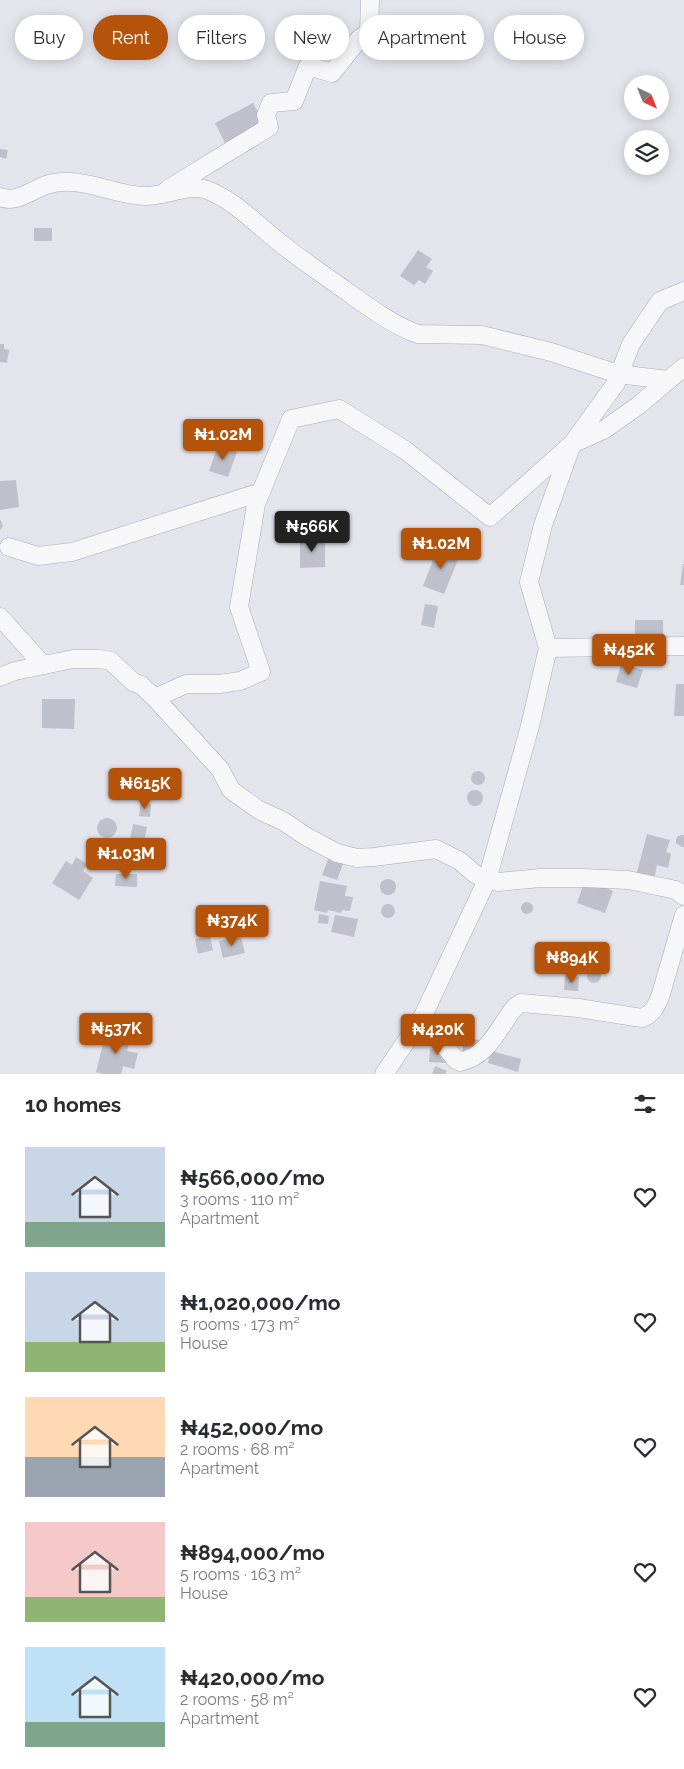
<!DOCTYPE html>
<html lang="en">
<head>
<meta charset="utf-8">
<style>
  :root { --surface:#fff; --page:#f2f2f3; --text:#2b2b33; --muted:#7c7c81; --accent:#b45309 }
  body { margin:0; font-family:Raleway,sans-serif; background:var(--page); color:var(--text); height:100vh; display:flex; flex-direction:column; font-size:19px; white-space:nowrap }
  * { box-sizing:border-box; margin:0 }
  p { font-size:16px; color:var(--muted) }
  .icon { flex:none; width:28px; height:28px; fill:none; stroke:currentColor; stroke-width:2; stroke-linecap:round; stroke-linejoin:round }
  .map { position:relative; height:1074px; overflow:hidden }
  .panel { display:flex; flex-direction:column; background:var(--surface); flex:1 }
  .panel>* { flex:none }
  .banner { position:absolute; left:15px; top:15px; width:655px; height:45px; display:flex; gap:10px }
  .needle { width:32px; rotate:137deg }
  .fabs { position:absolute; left:624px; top:75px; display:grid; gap:10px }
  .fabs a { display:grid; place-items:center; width:45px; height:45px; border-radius:50%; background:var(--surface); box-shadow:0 2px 12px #0003; font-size:25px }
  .price { position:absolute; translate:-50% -42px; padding:0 11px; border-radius:5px; background:var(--accent); color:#fff; font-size:16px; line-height:32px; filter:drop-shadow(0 1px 2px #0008) }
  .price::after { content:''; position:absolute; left:50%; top:30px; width:15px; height:11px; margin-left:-8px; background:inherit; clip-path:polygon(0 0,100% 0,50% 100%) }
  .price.selected { background:#222; color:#fff }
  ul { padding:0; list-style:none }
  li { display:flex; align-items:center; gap:15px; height:125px; padding:0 25px }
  li span { display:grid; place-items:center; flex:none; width:140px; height:100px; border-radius:0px; color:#555 }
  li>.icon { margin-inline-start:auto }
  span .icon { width:60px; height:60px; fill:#fffc; stroke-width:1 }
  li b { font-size:21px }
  h2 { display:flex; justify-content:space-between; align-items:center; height:60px; padding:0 25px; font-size:21px }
  .tag { padding:0 18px; border-radius:22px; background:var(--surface); box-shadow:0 2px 12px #0003; font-size:18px; line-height:45px }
  .tag.selected { background:var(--accent); color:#fff }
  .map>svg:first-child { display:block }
</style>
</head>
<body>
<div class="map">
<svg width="684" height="1074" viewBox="0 0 684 1074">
  <rect width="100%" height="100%" fill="#e4e5ec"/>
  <!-- building -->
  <g fill="#bec0cb">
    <polygon points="253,103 264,123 225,143 215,123"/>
    <polygon points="0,149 8,150 6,159 0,157"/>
    <rect x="34" y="228" width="18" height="13"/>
    <polygon points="418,250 432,259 426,267 433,271 425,284 419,280 414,285 400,276"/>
    <polygon points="0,344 4,344 4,349 9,350 7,363 0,362"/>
    <polygon points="218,445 237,452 228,477 209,471"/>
    <polygon points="16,480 19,507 0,510 0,481"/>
    <polygon points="0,519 3,526 0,530"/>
    <polygon points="416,528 430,532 423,554 409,550"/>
    <polygon points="300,539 325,539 325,567 300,568"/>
    <polygon points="438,547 460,555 444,594 423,586"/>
    <polygon points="683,564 684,564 684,585 680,585"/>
    <polygon points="425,604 438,606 434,628 421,625"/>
    <rect x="635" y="620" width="28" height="16"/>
    <polygon points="621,664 643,670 637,688 616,682"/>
    <polygon points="676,684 684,684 684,716 674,716"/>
    <polygon points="42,699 75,699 74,729 42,728"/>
    <circle cx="478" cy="778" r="7"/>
    <circle cx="475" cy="798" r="8"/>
    <polygon points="141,802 151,804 150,817 139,816"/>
    <circle cx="107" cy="828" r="10"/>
    <polygon points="133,824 147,827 144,842 130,839"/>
    <polygon points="647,834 670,840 666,852 671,854 668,868 657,865 654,880 636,876"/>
    <polygon points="682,835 684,835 684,847 682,847 676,843 676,839 678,836"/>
    <polygon points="76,857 87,864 83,871 93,878 79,900 52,883 66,861 72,865"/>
    <polygon points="328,859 343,864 337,880 322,875"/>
    <polygon points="116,874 137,874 137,887 115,886"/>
    <circle cx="388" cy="887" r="8"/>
    <polygon points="585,880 613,891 605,913 577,903"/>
    <polygon points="320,881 347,886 345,896 353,897 350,911 342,910 341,913 328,910 327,913 314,910"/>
    <circle cx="527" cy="908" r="6"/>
    <circle cx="388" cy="911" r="7"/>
    <polygon points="319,914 329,916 328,924 318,923"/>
    <polygon points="335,915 358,919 354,937 331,932"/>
    <polygon points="210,936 213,950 198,954 195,939"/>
    <polygon points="241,937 245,953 223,958 219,941"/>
    <polygon points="556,954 568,954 569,970 557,970"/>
    <circle cx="594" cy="976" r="7"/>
    <polygon points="565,976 579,977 578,991 564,990"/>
    <polygon points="106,1032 130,1038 127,1051 138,1053 134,1069 123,1066 121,1074 103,1074 96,1072"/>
    <polygon points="464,1039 481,1040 479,1053 462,1051"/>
    <polygon points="430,1049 447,1050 446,1063 429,1062"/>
    <polygon points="491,1051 521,1059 518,1072 488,1063"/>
    <polygon points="435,1066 447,1071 445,1074 432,1074"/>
  </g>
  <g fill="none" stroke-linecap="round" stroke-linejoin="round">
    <defs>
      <g id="minor">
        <polyline points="168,189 269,127 266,115 271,103 294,101 308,66 332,73 359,39 369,32 370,0"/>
        <path d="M0,197C15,204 32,190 46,185C79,174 111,195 144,196C165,197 187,183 207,190C235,200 260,228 284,246C302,260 321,273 339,286C362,302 385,320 410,331L418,334L482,335L551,352L618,374L668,380"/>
        <polyline points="9,547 38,556 72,552 261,492"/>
        <polyline points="0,617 43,665"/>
        <polyline points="548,648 684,646"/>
        <polyline points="0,677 15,671 73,659 99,659 111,661 133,682 141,685 155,698 186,684 219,684 240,681 261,672 239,607 256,504 291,419 339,409 405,450 490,517 572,444 605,429 639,405 684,367"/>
        <polyline points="155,698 220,769 231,790 259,810 283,821 307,837 337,853 357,858 374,857 436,849 460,861 475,874 487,880 498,882 541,878 584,878 628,880 676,890 684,896"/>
        <path d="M422,1018L456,1060L460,1062C483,1057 493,1039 505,1021C510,1014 513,1007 521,1003L578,1008L642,1018C653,1014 656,1006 660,997L684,915"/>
        <polyline points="384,1074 422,1018 487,880 530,726 548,648 529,582 543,525 572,444 616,383 631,344 660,301 684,291"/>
      </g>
    </defs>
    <!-- minor casing -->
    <use href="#minor" stroke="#a9abb6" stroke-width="19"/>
    <!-- minor -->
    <use href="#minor" stroke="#f7f7fa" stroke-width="18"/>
  </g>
</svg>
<div class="fabs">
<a><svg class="needle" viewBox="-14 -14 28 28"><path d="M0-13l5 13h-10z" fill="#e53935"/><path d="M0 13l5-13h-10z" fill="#7c7c81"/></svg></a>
<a><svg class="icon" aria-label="layers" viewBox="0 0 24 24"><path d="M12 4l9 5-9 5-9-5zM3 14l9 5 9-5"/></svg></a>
</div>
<b class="price" style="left:223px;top:461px">₦1.02M</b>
<b class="price selected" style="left:312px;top:553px">₦566K</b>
<b class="price" style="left:441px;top:570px">₦1.02M</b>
<b class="price" style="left:629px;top:676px">₦452K</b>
<b class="price" style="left:145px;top:810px">₦615K</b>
<b class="price" style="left:126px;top:880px">₦1.03M</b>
<b class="price" style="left:232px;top:947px">₦374K</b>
<b class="price" style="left:572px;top:984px">₦894K</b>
<b class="price" style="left:116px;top:1055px">₦537K</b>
<b class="price" style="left:438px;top:1056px">₦420K</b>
<div class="banner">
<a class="tag">Buy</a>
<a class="tag selected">Rent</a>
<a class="tag">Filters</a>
<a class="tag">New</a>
<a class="tag">Apartment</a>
<a class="tag">House</a>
</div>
</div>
<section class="panel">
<h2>10 homes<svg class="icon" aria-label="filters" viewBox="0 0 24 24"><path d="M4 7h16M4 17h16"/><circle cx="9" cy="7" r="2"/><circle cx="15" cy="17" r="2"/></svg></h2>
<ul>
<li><span style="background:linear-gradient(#c9d6e8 75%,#7fa58c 0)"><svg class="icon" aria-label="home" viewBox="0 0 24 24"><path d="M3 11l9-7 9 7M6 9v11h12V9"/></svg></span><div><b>₦566,000/mo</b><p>3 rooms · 110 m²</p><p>Apartment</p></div><svg class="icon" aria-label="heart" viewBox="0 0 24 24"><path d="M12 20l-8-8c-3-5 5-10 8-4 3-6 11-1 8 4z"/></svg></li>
<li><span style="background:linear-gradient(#c9d6e8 70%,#8fb573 0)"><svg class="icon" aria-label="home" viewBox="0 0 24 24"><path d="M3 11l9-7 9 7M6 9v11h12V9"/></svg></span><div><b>₦1,020,000/mo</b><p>5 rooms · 173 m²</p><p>House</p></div><svg class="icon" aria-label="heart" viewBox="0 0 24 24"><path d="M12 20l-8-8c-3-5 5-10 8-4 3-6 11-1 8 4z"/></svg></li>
<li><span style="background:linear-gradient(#ffd9b3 60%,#9aa5b1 0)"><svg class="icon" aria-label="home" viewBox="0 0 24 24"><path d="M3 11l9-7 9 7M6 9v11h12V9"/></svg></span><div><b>₦452,000/mo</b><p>2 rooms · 68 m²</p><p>Apartment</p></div><svg class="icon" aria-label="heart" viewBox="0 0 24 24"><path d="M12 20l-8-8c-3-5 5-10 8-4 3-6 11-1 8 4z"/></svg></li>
<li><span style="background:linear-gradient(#f6c9c9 75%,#8fb573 0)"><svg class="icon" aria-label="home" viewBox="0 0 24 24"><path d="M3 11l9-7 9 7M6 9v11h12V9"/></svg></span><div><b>₦894,000/mo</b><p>5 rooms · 163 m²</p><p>House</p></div><svg class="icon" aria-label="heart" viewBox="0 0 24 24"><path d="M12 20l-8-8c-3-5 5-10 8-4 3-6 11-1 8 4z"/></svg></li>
<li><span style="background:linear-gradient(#bfe0f5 75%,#7fa58c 0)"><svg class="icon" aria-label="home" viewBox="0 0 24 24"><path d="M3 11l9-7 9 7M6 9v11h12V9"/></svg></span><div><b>₦420,000/mo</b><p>2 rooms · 58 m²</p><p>Apartment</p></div><svg class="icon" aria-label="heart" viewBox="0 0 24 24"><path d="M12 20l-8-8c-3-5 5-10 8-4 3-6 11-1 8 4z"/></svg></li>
</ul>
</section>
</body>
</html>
